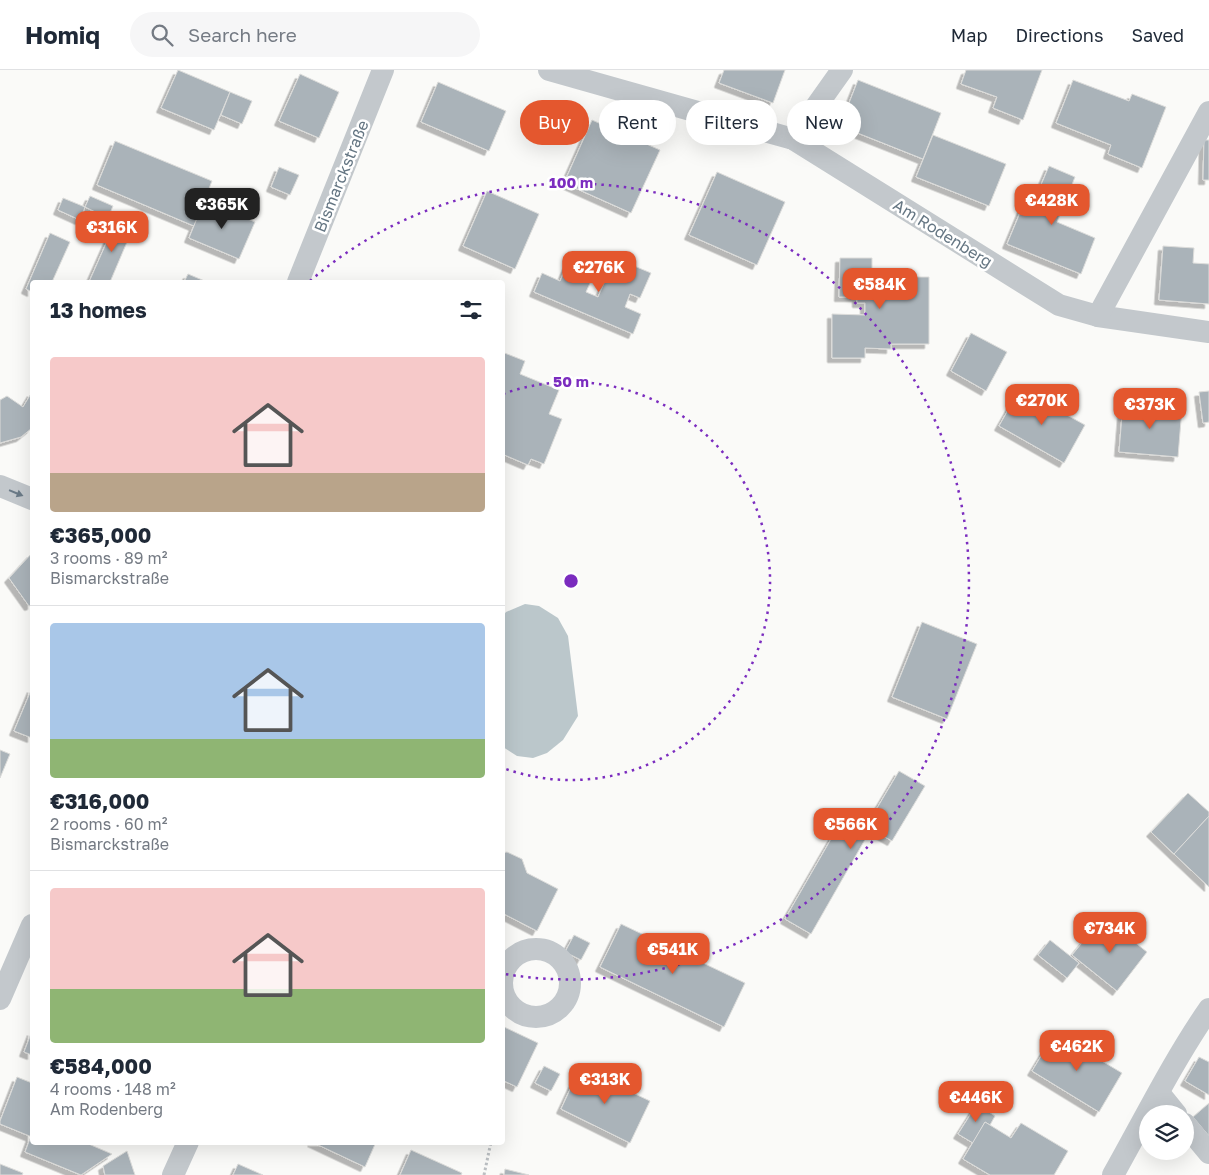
<!DOCTYPE html>
<html lang="en">
<head>
<meta charset="utf-8">
<style>
  :root { --surface:#fff; --page:#f6f6f7; --text:#1f2937; --muted:#747a83; --line:#e0e1e3; --accent:#e4572e }
  body { margin:0; font-family:"Golos Text",sans-serif; background:var(--page); color:var(--text); height:100vh; display:flex; flex-direction:column; font-size:19px; white-space:nowrap }
  * { box-sizing:border-box; margin:0 }
  p { font-size:16px; color:var(--muted) }
  .icon { flex:none; width:28px; height:28px; fill:none; stroke:currentColor; stroke-width:2; stroke-linecap:round; stroke-linejoin:round }
  .map { position:relative; flex:1; overflow:hidden }
  .side { position:absolute; left:30px; top:210px; width:475px; height:865px; display:flex; flex-direction:column; background:var(--surface); border-radius:5px; box-shadow:0 5px 20px #0002 }
  .side>* { flex:none }
  .guide { position:absolute; left:520px; top:30px; width:475px; height:45px; display:flex; gap:10px }
  .controls { position:absolute; left:1139px; top:1035px; display:grid; gap:10px }
  .controls a { display:grid; place-items:center; width:55px; height:55px; border-radius:50%; background:var(--surface); box-shadow:0 5px 20px #0002; font-size:25px }
  .price { position:absolute; translate:-50% -42px; padding:0 11px; border-radius:10px; background:var(--accent); color:#fff; font-size:16px; line-height:32px; filter:drop-shadow(0 1px 2px #0008) }
  .price::after { content:''; position:absolute; left:50%; top:30px; width:15px; height:11px; margin-left:-8px; background:inherit; clip-path:polygon(0 0,100% 0,50% 100%) }
  .price.current { background:#222; color:#fff }
  ul { padding:0; list-style:none }
  li { display:grid; align-content:center; gap:10px; height:265px; padding:0 20px }
  li+li { border-top:1px solid var(--line) }
  li span { display:grid; place-items:center; height:155px; border-radius:5px; color:#555 }
  li>.icon { margin-inline-start:auto }
  span .icon { width:90px; height:90px; fill:#fffc; stroke-width:1 }
  li b { font-size:21px }
  h2 { display:flex; justify-content:space-between; align-items:center; height:60px; padding:0 20px; font-size:21px }
  .pill { padding:0 18px; border-radius:22px; background:var(--surface); box-shadow:0 5px 20px #0002; font-size:18px; line-height:45px }
  .pill.current { background:var(--accent); color:#fff }
  header { display:flex; align-items:center; gap:30px; box-sizing:border-box; height:70px; padding:0 25px; background:var(--surface); border-bottom:1px solid var(--line) }
  header strong { font-size:24px }
  nav { display:flex; gap:28px; margin-inline-start:auto; font-size:18px }
  .search { width:350px; height:45px; background:var(--page); display:flex; align-items:center; gap:12px; box-sizing:border-box; padding:0 18px; border-radius:28px; color:var(--muted); font-size:19px }
  .map>svg:first-child { display:block }
</style>
</head>
<body>
<header>
<strong>Homiq</strong>
<div class="search"><svg class="icon" aria-label="search" viewBox="0 0 24 24"><circle cx="10" cy="10" r="6"/><path d="M15 15l6 6"/></svg>Search here</div>
<nav><a>Map</a><a>Directions</a><a>Saved</a></nav>
</header>
<div class="map">
<svg width="1209" height="1105" viewBox="0 0 1209 1105">
  <defs>
    <filter id="shadow"><feDropShadow dx="-4.5" dy="4.5" stdDeviation="0" flood-color="#0004"/></filter>
  </defs>
  <rect width="100%" height="100%" fill="#fafaf8"/>
  <!-- water -->
  <polygon fill="#bbc7cb" points="525,534 539,536 558,548 568,566 578,646 563,670 547,683 533,688 517,686 503,677 503,546 506,542"/>
  <!-- building -->
  <g fill="#aab3b9" stroke="#dcdcda" filter="url(#shadow)">
    <polygon points="178,0 230,22 214,60 161,38"/>
    <polygon points="724,0 785,0 773,33 719,13"/>
    <polygon points="966,0 1042,0 1023,50 993,38 997,27 961,14"/>
    <polygon points="300,4 339,22 319,68 279,51"/>
    <polygon points="858,10 941,43 923,89 840,56"/>
    <polygon points="1073,10 1129,31 1132,24 1166,37 1142,98 1108,84 1111,75 1056,53"/>
    <polygon points="438,12 506,41 489,81 421,52"/>
    <polygon points="230,22 252,31 242,54 221,45"/>
    <polygon points="592,50 660,80 631,143 564,113"/>
    <polygon points="933,65 1006,94 989,136 916,107"/>
    <polygon points="1204,70 1209,70 1209,110 1203,110"/>
    <polygon points="115,71 212,111 194,156 97,115"/>
    <polygon points="1049,96 1075,107 1057,152 1095,168 1081,204 1007,174 1022,138 1030,141"/>
    <polygon points="279,97 299,105 290,125 271,117"/>
    <polygon points="717,102 785,132 757,195 689,165"/>
    <polygon points="487,121 539,144 515,199 463,176"/>
    <polygon points="90,126 113,136 108,148 85,137"/>
    <polygon points="63,128 85,137 80,150 58,140"/>
    <polygon points="204,131 255,152 239,189 189,168"/>
    <polygon points="116,151 133,158 110,212 89,212"/>
    <polygon points="50,163 70,172 52,212 32,212 32,222 26,219"/>
    <polygon points="1163,176 1194,178 1193,193 1209,194 1209,234 1159,230"/>
    <polygon points="615,188 651,203 640,228 630,224 625,237 641,244 633,264 534,222 542,203 560,211 569,191 595,202 586,222 598,227"/>
    <polygon points="840,188 872,188 872,200 898,200 898,207 929,207 929,274 891,274 891,279 865,278 865,288 832,288 832,244 865,245 865,233 857,233 857,227 839,227"/>
    <polygon points="188,204 207,212 184,212"/>
    <polygon points="971,263 1007,282 986,321 951,301"/>
    <polygon points="502,282 525,291 520,304 559,320 549,344 562,349 544,394 531,389 528,395 502,384"/>
    <polygon points="1020,319 1085,355 1064,393 999,356"/>
    <polygon points="1209,321 1209,352 1203,353 1199,322"/>
    <polygon points="32,322 32,358 21,367 0,373 0,330 7,326 23,337"/>
    <polygon points="1123,333 1182,338 1178,387 1119,382"/>
    <polygon points="32,483 32,535 29,536 9,508"/>
    <polygon points="922,552 977,574 947,649 892,627"/>
    <polygon points="32,618 32,668 14,661"/>
    <polygon points="0,680 10,684 0,708"/>
    <polygon points="899,701 925,716 892,771 871,759 811,864 785,849 846,743 867,755"/>
    <polygon points="1188,723 1209,742 1209,746 1174,784 1151,762"/>
    <polygon points="1209,746 1209,817 1174,784"/>
    <polygon points="507,782 522,789 527,803 558,819 537,861 502,843 502,783"/>
    <polygon points="1103,847 1147,882 1117,921 1072,885"/>
    <polygon points="621,854 745,913 724,957 600,897"/>
    <polygon points="574,865 590,873 581,890 565,882"/>
    <polygon points="1050,870 1079,893 1067,908 1038,885"/>
    <polygon points="502,956 538,973 517,1017 502,1010"/>
    <polygon points="32,961 32,985 24,982"/>
    <polygon points="1055,963 1122,1003 1099,1042 1032,1001"/>
    <polygon points="1199,987 1209,992 1209,1025 1185,1011"/>
    <polygon points="544,996 560,1004 551,1021 535,1013"/>
    <polygon points="580,998 650,1031 630,1073 561,1039"/>
    <polygon points="17,1007 32,1013 32,1067 0,1054 0,1051"/>
    <polygon points="1209,1033 1209,1066 1193,1047"/>
    <polygon points="977,1034 995,1046 990,1055 985,1052 973,1073 958,1064"/>
    <polygon points="985,1052 1011,1068 1021,1053 1068,1081 1054,1105 990,1105 963,1089"/>
    <polygon points="31,1066 32,1067 32,1072 84,1072 112,1084 81,1105 25,1082"/>
    <polygon points="312,1072 376,1072 365,1097"/>
    <polygon points="411,1080 462,1103 461,1105 400,1105"/>
    <polygon points="127,1081 135,1105 105,1105 103,1096"/>
    <polygon points="0,1094 23,1103 22,1105 0,1105"/>
    <polygon points="238,1094 263,1105 233,1105"/>
    <polygon points="505,1099 529,1105 504,1105"/>
  </g>
  <g fill="none" stroke-linecap="round" stroke-linejoin="round">
    <!-- path -->
    <polyline stroke="#bbbfc2" stroke-width="3" stroke-dasharray="2.5 2.5" stroke-linecap="butt" points="484,1105 491,1072"/>
    <!-- street -->
    <g stroke="#c3c8cc" stroke-width="22">
      <polyline points="549,0 793,69 1059,235 1098,246 1209,262"/>
      <polyline points="793,69 842,0"/>
      <polyline points="298,212 383,0"/>
      <polyline points="1098,246 1209,42"/>
      <polyline points="0,416 32,429"/>
      <circle cx="536" cy="913" r="34"/>
      <polyline points="0,929 32,855"/>
      <polyline points="1159,1023 1176,1044"/>
      <polyline points="1185,1054 1209,1083"/>
      <polyline points="173,1105 188,1072"/>
      <path d="M1113,1105C1144,1050 1173,991 1209,939"/>
    </g>
  </g>
  <!-- one-way arrows -->
  <defs><path id="oneway-solid" d="M-6-.8H1V-3.2L6.5 0L1 3.2V.8H-6Z" transform="scale(1.25)"/></defs>
  <use fill="#6a7a87" href="#oneway-solid" transform="translate(16 423) rotate(22)"/>
  <!-- distance rings -->
  <g fill="none" stroke="#7b2cbf" stroke-width="2.5" stroke-dasharray="2.5 5">
    <path d="M503 324A199 199 0 1 1 503 698"/>
    <path d="M310 211A398 398 0 1 1 505 904"/>
  </g>
  <g text-anchor="middle" stroke-width="5" stroke-linejoin="round" paint-order="stroke">
    <!-- street labels -->
    <g font-size="16" fill="#657683" stroke="#fff">
      <text transform="translate(341 106) rotate(-68)" y="6">Bismarckstraße</text>
      <text transform="translate(943 163) rotate(32)" y="6">Am Rodenberg</text>
    </g>
  </g>
  <circle cx="571" cy="511" r="8" fill="#7b2cbf" stroke="#fff" stroke-width="2.5"/>
  <g font-size="15" text-anchor="middle" font-weight="bold" fill="#7b2cbf" stroke="#fff" stroke-width="5" stroke-linejoin="round" paint-order="stroke">
    <text x="571" y="118">100 m</text>
    <text x="571" y="317">50 m</text>
  </g>
</svg>
<div class="controls">
<a><svg class="icon" aria-label="layers" viewBox="0 0 24 24"><path d="M12 4l9 5-9 5-9-5zM3 14l9 5 9-5"/></svg></a>
</div>
<b class="price" style="left:1052px;top:156px">€428K</b>
<b class="price current" style="left:222px;top:160px">€365K</b>
<b class="price" style="left:112px;top:183px">€316K</b>
<b class="price" style="left:599px;top:223px">€276K</b>
<b class="price" style="left:880px;top:240px">€584K</b>
<b class="price" style="left:1042px;top:356px">€270K</b>
<b class="price" style="left:1150px;top:360px">€373K</b>
<b class="price" style="left:851px;top:780px">€566K</b>
<b class="price" style="left:1110px;top:884px">€734K</b>
<b class="price" style="left:673px;top:905px">€541K</b>
<b class="price" style="left:1077px;top:1002px">€462K</b>
<b class="price" style="left:605px;top:1035px">€313K</b>
<b class="price" style="left:976px;top:1053px">€446K</b>
<div class="guide">
<a class="pill current">Buy</a>
<a class="pill">Rent</a>
<a class="pill">Filters</a>
<a class="pill">New</a>
</div>
<section class="side">
<h2>13 homes<svg class="icon" aria-label="filters" viewBox="0 0 24 24"><path d="M4 7h16M4 17h16"/><circle cx="9" cy="7" r="2"/><circle cx="15" cy="17" r="2"/></svg></h2>
<ul>
<li><span style="background:linear-gradient(#f6c9c9 75%,#b9a48a 0)"><svg class="icon" aria-label="home" viewBox="0 0 24 24"><path d="M3 11l9-7 9 7M6 9v11h12V9"/></svg></span><div><b>€365,000</b><p>3 rooms · 89 m²</p><p>Bismarckstraße</p></div></li>
<li><span style="background:linear-gradient(#a9c7e8 75%,#8fb573 0)"><svg class="icon" aria-label="home" viewBox="0 0 24 24"><path d="M3 11l9-7 9 7M6 9v11h12V9"/></svg></span><div><b>€316,000</b><p>2 rooms · 60 m²</p><p>Bismarckstraße</p></div></li>
<li><span style="background:linear-gradient(#f6c9c9 65%,#8fb573 0)"><svg class="icon" aria-label="home" viewBox="0 0 24 24"><path d="M3 11l9-7 9 7M6 9v11h12V9"/></svg></span><div><b>€584,000</b><p>4 rooms · 148 m²</p><p>Am Rodenberg</p></div></li>
</ul>
</section>
</div>
</body>
</html>
